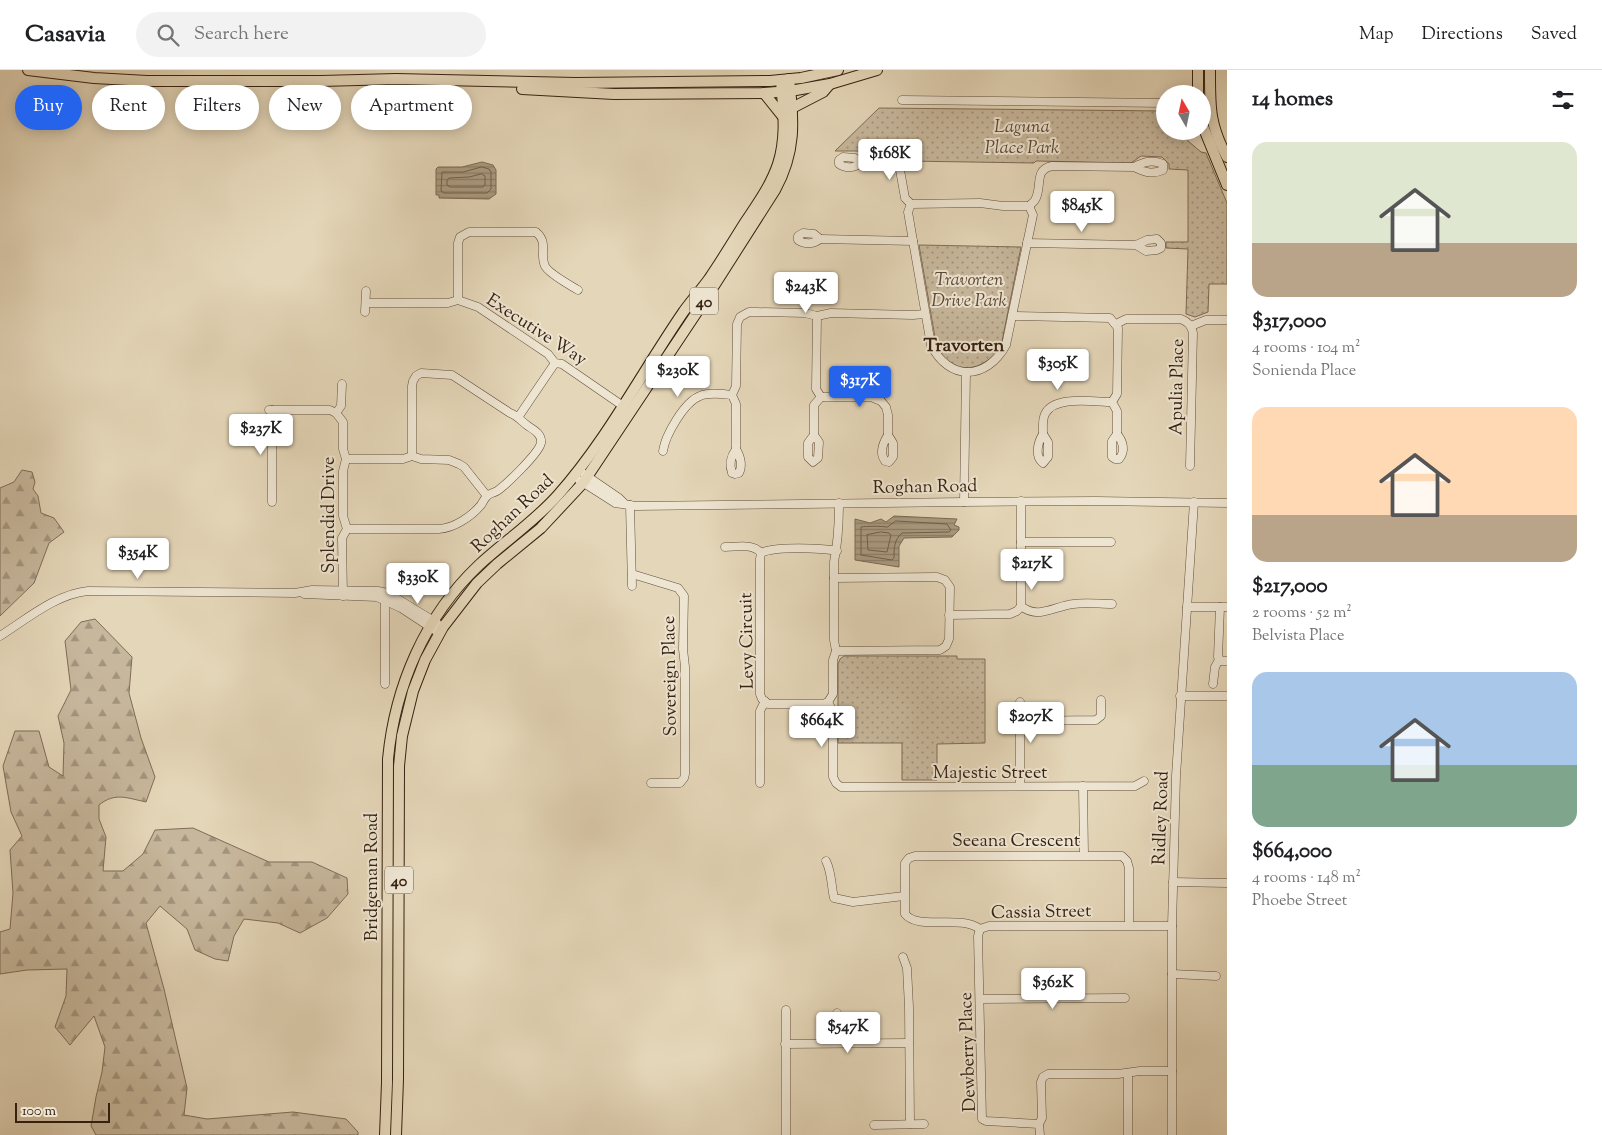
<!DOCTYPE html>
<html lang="en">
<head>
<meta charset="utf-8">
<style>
  :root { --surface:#fff; --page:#f2f2f2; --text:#202124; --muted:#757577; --line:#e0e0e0; --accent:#2563eb }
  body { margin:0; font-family:"Sorts Mill Goudy",serif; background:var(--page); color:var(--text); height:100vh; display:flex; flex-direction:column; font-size:19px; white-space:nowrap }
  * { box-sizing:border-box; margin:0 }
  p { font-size:16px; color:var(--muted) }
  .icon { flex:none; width:28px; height:28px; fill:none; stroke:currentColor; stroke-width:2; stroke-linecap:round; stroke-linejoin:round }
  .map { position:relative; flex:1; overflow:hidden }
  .drawer { display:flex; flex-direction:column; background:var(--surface); width:375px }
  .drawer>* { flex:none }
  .banner { position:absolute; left:15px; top:15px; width:475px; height:45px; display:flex; gap:10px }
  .needle { width:32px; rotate:351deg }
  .fabs { position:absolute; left:1156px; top:15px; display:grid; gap:10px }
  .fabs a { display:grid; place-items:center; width:55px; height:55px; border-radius:50%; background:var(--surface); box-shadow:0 2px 12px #0003; font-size:25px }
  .scale { position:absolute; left:15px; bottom:12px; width:95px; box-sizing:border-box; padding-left:5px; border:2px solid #372211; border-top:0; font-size:14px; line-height:18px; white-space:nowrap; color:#372211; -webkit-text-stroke:4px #ede4d1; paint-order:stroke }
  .price { position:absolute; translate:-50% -42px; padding:0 11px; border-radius:5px; background:#fff; color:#222; font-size:16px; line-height:32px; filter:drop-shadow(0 1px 2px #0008) }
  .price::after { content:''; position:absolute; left:50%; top:30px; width:15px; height:11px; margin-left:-8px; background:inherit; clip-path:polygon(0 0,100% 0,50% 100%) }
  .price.current { background:var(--accent); color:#fff }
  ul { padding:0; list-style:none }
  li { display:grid; align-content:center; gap:10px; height:265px; padding:0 25px }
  li span { display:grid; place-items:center; height:155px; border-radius:15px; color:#555 }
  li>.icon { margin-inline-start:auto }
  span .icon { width:90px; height:90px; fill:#fffc; stroke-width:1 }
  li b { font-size:21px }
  h2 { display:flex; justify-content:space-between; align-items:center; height:60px; padding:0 25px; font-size:21px }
  .chip { padding:0 18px; border-radius:22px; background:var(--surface); box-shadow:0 2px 12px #0003; font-size:18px; line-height:45px }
  .chip.current { background:var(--accent); color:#fff }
  header { display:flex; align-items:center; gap:30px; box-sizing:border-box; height:70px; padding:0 25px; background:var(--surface); border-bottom:1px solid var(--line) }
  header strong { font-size:24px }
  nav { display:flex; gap:28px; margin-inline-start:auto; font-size:18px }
  .search { width:350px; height:45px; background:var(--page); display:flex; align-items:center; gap:12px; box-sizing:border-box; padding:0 18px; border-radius:28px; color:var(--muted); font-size:19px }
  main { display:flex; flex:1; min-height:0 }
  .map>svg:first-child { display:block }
</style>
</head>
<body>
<header>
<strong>Casavia</strong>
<div class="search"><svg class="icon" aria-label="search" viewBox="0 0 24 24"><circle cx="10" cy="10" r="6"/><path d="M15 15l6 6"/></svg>Search here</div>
<nav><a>Map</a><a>Directions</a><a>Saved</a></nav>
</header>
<main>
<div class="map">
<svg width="1227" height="1065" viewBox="0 0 1227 1065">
  <defs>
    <pattern id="forest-firs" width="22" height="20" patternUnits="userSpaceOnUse" patternTransform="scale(1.25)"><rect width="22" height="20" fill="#c7b79c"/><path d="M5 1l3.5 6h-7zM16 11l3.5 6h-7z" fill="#a2947e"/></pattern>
    <pattern id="park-dots" width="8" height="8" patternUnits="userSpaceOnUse" patternTransform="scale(1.25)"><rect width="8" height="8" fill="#c7b79c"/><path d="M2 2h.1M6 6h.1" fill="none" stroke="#a2947e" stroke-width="1.8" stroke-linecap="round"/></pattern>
    <pattern id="water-rules" width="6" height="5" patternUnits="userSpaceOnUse" patternTransform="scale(1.25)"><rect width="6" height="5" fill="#a9997f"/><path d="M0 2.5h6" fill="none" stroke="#8a7c67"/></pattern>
  </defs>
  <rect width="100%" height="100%" fill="#e4d6b8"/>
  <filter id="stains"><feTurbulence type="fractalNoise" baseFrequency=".004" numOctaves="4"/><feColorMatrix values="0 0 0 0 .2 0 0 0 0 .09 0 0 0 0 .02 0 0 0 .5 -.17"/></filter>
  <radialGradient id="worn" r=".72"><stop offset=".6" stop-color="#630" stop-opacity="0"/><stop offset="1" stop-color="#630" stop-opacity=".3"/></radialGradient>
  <!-- forest -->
  <g fill="url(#forest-firs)" stroke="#7f6c56">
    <polygon points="22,400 32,402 35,412 33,419 38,426 41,443 54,448 64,462 49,473 34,513 0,546 0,418 14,412"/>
    <path d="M95,549L132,587L129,623L141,668L155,707L146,732C127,728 115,722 99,735V749L106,767L103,801H123L143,784L155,760L193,758L269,792H312L347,808L348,824L327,848L300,863L278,853L244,849L234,866L228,891L215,889L195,880L187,859L160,836L146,853L164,919L187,1018L184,1045L207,1049L293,1042L346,1049L358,1062V1065H96L91,1056L96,1027L102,1002L105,977L94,946L70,975L55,957L66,926L67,899L27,900L0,904V862L10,859L13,823L10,780L22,766L11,742L3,696L15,661H39L49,697L63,706L64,673L58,646L71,620L65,571L81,552Z"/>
  </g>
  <!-- park -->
  <g fill="url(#park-dots)" stroke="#7f6c56">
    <polygon points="879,38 1165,41 1165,61 1188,61 1188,71 1201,82 1206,83 1227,133 1227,214 1209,214 1208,242 1195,247 1186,244 1188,179 1166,178 1166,172 1188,172 1188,100 1169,99 1169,94 1162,87 1141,86 1131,93 1036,91 1034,93 906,91 905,88 864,89 858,81 835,81"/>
    <path d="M919,175L1021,177L1001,276C990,294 965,307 946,290C941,285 939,278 936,273Z"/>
    <polygon points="844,586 957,586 957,589 985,589 985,673 937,674 937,710 902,710 902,673 838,673 838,594 840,589"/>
  </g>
  <!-- water -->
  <g fill="url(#water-rules)" stroke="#7b6953">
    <polygon points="482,92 493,95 496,100 496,124 489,129 439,128 439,125 436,125 436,99 438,97 462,97"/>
    <polygon points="894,446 957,449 954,455 959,457 959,460 952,467 904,468 899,476 899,497 855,490 855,449 870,453 881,449 886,452"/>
  </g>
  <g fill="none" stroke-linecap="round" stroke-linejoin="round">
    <!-- shore -->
    <g stroke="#705e48" stroke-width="1">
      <polygon points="482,97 489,99 491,102 491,119 487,123 444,123 441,121 442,102 463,102"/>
      <polygon points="482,104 485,106 485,115 483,117 450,117 447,115 447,110 449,108 469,107"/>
      <path d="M896,451L947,454L951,460L949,462L902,463C894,470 894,478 894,488L892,490L861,485V457C867,456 881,456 887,457Z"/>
      <polygon points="881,462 889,463 891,465 887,482 868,480 867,465"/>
    </g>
    <defs>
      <g id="minor">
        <polyline points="902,30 1165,33"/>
        <path d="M843,87L855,88L861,93C854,98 846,99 839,94V90Z"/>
        <polyline points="861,93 890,93 896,96 900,100 905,128 911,134"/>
        <path d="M980,133L1003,136H1029L1033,145L1006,275C986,311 949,311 931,275L908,142L911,134Z"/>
        <path d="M1029,136C1031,134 1034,132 1035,130C1043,117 1033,100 1052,96L1134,97C1144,102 1152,105 1163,100V94C1152,89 1144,92 1134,97"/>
        <path d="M803,163L814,164L820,169C814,174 805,175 798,170V166Z"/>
        <polyline points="820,169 913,171"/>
        <polyline points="1027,173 1136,175 1146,181 1157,180 1161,178 1161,173 1157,169 1147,170 1136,175"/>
        <path d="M458,230V173L460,167L469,162H536C549,173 539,183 545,196C549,204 570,215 578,220"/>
        <polyline points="366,233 448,233 458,230 478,237 548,284 555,293 562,294 623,336"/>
        <polyline points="365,242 366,221"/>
        <polyline points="1012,246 1110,248 1118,258 1117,324 1112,332 1117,341 1117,364"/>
        <path d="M1116,254L1126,249H1181C1188,252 1191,255 1193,263L1190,396"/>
        <polyline points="1191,256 1206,250 1227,250"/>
        <polyline points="821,327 871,327 881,331 886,337 888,345 888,365"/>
        <polyline points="269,340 330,340 336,343 343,352 343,379 346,389 343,401 343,446 347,459 342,468 343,526"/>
        <polyline points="336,343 341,336 342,314"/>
        <polyline points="519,346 555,293"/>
        <path d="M1043,364C1043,357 1042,350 1045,344C1054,325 1094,332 1112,332"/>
        <path d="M1043,364L1048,372V387L1043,393C1034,386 1038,372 1043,364Z"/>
        <path d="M1117,364C1123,371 1126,381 1119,389H1115L1112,387V371Z"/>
        <polyline points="814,365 814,335 821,327 816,319 817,246 831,243 913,245 925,244"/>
        <polygon points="814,365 819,372 818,388 813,392 808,387 808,373"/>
        <path d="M888,365L893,373V387L889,392L885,391C879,383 883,373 888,365Z"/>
        <polyline points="736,379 736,334 732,325 736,316 737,254 740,247 749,242 756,242 805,243 817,246"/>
        <path d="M736,379C740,386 743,395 739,403L735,404L732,403C729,395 731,386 736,379Z"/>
        <path d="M663,381C665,366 684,332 700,326C709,322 722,324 732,325"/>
        <polyline points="346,389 403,389 412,386 421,389 449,390 459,394 464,397 487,426"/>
        <polyline points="584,404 619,428 625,434"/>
        <polyline points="579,410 615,433 636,436 964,432 1096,431 1227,433"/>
        <path d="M1021,431V536C1038,550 1055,536 1073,534C1086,532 1099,534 1112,534"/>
        <polyline points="272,432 272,340"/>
        <polyline points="964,432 966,302"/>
        <polyline points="630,435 632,516"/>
        <path d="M347,459H439C454,458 471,447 481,435C483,432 484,429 487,426C490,423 494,423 497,421C506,415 539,383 541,373C542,364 534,360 528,356C521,351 518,346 510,343L452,305L421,303L416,306L413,311L412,316V386"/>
        <polyline points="1021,472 1111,472"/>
        <path d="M725,477C737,477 753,473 761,483"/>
        <path d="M837,481C822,478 774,476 761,483L760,489V624L762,629L768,634H823L828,632L833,624V590L836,581L834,570V492C838,472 839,453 839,433"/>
        <polyline points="632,504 678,518 684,526 683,579 685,597 685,704 684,708 680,713 651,713"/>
        <polyline points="834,508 937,507 945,510 950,517 949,569 946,576 940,580 836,581"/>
        <polyline points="304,524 377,527 401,538 439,563"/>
        <polyline points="1187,537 1227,537"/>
        <polyline points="1220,537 1218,587 1221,591 1227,591"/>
        <polyline points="949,545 1010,544 1017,541 1021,536"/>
        <path d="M0,566C27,549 56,524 88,521L295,523L312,520L378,521L388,523L437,553"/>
        <polyline points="385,614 385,526"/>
        <polyline points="1213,614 1215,597 1219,590"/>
        <polyline points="1180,626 1227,626"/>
        <polyline points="828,632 833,642 833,707 836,713 841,717 1135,716 1144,711"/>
        <polyline points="1020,632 1020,716"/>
        <polyline points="1020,651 1096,650 1101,646 1101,630"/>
        <polyline points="760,713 760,641 765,631"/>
        <polyline points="1083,716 1084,785"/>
        <path d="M826,791C832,803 831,815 834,828L853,832L904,826"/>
        <polyline points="1173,812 1227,813"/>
        <path d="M1129,855V798L1127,791L1122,786H915L909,788L905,793V844C919,861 959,844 980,859L989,856H1172"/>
        <polyline points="980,859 978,866 982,1049 986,1051 1039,1054"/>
        <polyline points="903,887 907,898 909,937 910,1054"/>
        <polyline points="1172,904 1216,906"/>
        <polyline points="980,929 1125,928"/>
        <polyline points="836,973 837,943"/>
        <polyline points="785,974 909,973"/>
        <polyline points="1128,1003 1128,1065"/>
        <polyline points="874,1055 924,1054"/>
        <polyline points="786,1065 786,940"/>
        <polyline points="1040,1065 1039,1054 1042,1048 1041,1012 1043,1007 1048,1004 1118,1004 1140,1001 1172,1001"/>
        <polyline points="1172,1065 1172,856 1176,706 1194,432"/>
      </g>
      <g id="major">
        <polyline points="28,0 94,8 147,11 321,11 396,9 576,13 770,11 801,8 838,0"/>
        <polyline points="1198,0 1198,24"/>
        <path d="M1210,0C1210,36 1209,54 1227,87"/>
        <polyline points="522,19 614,24 764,23 790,21 830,14 877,0"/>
        <polyline points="764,23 784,48"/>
        <polyline points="792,38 823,22 829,15"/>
        <polyline points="1202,54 1227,115"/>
        <path d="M385,1065L387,1013L388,689C395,616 425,546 479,495C505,471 534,452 558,425C607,370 642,302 684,241C692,230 701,220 709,209C722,190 734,170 746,151C758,133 771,115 778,94C787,66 783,39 781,10"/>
        <path d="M396,1065L398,1009L399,696L402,666L413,621L425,590L443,557L477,513L497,494L541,458L583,413L703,233L775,120C796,82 794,51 789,9"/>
      </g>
    </defs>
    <!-- minor casing -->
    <use href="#minor" stroke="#624f3b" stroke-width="9"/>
    <!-- major casing -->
    <use href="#major" stroke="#372211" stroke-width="12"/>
    <!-- minor -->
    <use href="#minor" stroke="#ede4d1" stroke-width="8"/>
    <!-- major -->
    <use href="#major" stroke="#e4d6b8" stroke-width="10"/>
  </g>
  <g text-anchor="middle" stroke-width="4" stroke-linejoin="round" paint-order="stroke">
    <!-- shield labels -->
    <g fill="#ede4d1" stroke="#6e5c4b" stroke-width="1">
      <rect x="690" y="217.5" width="28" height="27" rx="4"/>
      <rect x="385" y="796.5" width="28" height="27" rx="4"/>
    </g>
    <g font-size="16" font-weight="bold" fill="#372211">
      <text x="704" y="237">40</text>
      <text x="399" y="816">40</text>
    </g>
    <!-- park labels -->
    <g font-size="18" font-style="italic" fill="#5b4734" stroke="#ede4d1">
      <text x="1022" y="62">Laguna<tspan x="1022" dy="21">Place Park</tspan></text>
      <text x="969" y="215">Travorten<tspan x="969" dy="21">Drive Park</tspan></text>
    </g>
    <!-- street labels -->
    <g font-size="18" fill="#372211" stroke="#ede4d1">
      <text transform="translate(537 259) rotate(33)" y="6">Executive Way</text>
      <text transform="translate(1176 317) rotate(-89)" y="6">Apulia Place</text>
      <text transform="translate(925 416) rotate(-1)" y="6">Roghan Road</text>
      <text transform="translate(512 443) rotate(-43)" y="6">Roghan Road</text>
      <text transform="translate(328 445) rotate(-90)" y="6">Splendid Drive</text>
      <text transform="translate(746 571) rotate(-91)" y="6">Levy Circuit</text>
      <text transform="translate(669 606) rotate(-91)" y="6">Sovereign Place</text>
      <text x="990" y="708">Majestic Street</text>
      <text transform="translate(1160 748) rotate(-88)" y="6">Ridley Road</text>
      <text x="1016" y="776">Seeana Crescent</text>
      <text transform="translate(371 807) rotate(-90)" y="6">Bridgeman Road</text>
      <text transform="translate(1041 841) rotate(-1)" y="6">Cassia Street</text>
      <text transform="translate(967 982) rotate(-92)" y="6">Dewberry Place</text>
    </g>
    <!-- neighbourhood labels -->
    <g font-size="19" font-weight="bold" fill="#372211" stroke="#ede4d1">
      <text x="964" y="281">Travorten</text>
    </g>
  </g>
  <rect width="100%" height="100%" filter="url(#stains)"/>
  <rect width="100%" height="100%" fill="url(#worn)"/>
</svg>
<div class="fabs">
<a><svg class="needle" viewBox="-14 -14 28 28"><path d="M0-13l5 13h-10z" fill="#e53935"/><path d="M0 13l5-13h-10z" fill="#757577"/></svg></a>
</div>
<div class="scale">100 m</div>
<b class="price" style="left:890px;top:111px">$168K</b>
<b class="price" style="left:1082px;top:163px">$845K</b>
<b class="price" style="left:806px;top:244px">$243K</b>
<b class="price" style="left:1058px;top:321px">$305K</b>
<b class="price" style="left:678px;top:328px">$230K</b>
<b class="price current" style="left:860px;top:338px">$317K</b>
<b class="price" style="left:261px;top:386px">$237K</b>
<b class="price" style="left:138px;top:510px">$354K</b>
<b class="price" style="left:1032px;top:521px">$217K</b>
<b class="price" style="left:418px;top:535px">$330K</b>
<b class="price" style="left:1031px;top:674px">$207K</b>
<b class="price" style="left:822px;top:678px">$664K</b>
<b class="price" style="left:1053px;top:940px">$362K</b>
<b class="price" style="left:848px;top:984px">$547K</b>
<div class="banner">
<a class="chip current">Buy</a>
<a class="chip">Rent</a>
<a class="chip">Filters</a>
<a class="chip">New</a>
<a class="chip">Apartment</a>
</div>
</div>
<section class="drawer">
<h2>14 homes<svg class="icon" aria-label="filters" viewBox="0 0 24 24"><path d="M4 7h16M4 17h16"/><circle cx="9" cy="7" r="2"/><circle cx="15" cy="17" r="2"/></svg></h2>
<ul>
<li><span style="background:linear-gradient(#dfe7d0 65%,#b9a48a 0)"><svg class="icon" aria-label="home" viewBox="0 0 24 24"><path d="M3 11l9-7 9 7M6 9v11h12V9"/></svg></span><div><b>$317,000</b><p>4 rooms · 104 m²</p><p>Sonienda Place</p></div></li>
<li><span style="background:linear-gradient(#ffd9b3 70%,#b9a48a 0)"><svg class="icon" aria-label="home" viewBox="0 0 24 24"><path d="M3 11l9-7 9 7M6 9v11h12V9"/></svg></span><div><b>$217,000</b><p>2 rooms · 52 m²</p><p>Belvista Place</p></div></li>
<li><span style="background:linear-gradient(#a9c7e8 60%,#7fa58c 0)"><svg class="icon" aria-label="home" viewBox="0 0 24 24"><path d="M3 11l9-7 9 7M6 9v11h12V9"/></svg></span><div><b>$664,000</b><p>4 rooms · 148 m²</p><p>Phoebe Street</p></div></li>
</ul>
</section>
</main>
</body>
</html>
